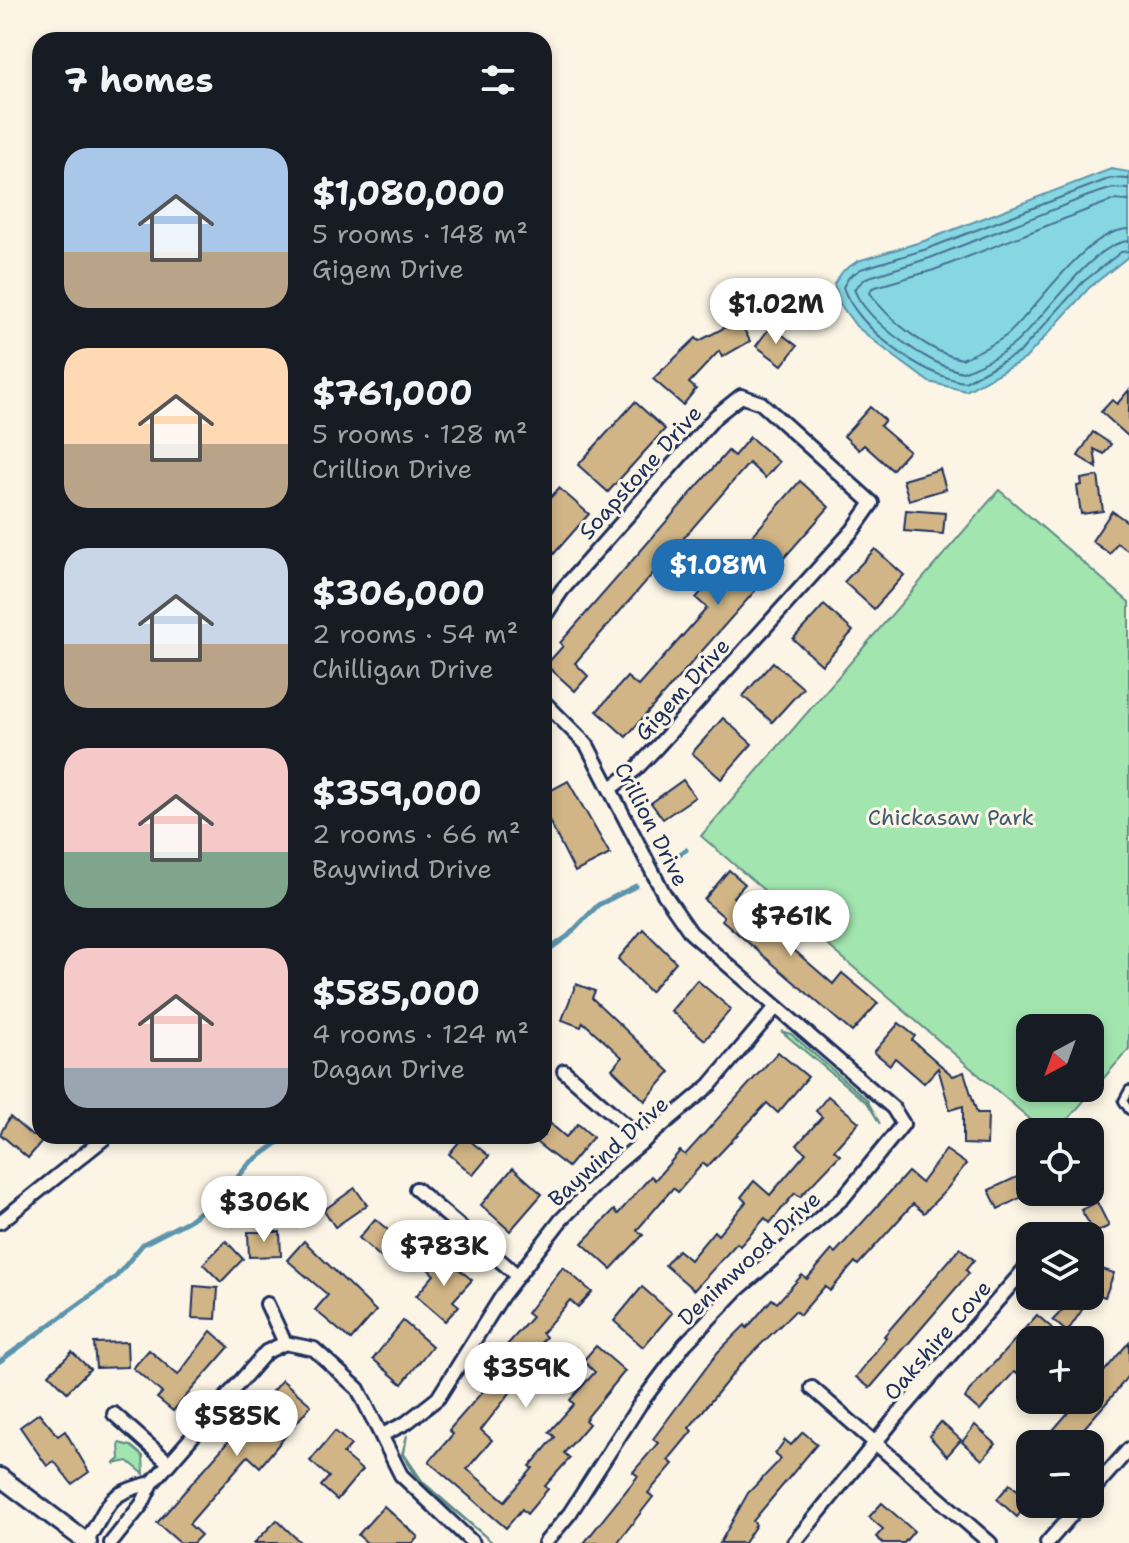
<!DOCTYPE html>
<html lang="en">
<head>
<meta charset="utf-8">
<style>
  :root { --surface:#171b24; --page:#20242c; --text:#f1f3f6; --muted:#9ea1a6; --accent:#1f6fb2 }
  body { margin:0; font-family:"Shantell Sans",sans-serif; background:var(--page); color:var(--text); height:100vh; display:flex; flex-direction:column; font-size:30px; white-space:nowrap }
  * { box-sizing:border-box; margin:0 }
  p { font-size:26px; color:var(--muted) }
  .icon { flex:none; width:44px; height:44px; fill:none; stroke:currentColor; stroke-width:2; stroke-linecap:round; stroke-linejoin:round }
  .map { position:relative; flex:1; overflow:hidden }
  .details { position:absolute; left:32px; top:32px; width:520px; height:1112px; display:flex; flex-direction:column; background:var(--surface); border-radius:24px; box-shadow:0 4px 12px #0003 }
  .details>* { flex:none }
  .needle { width:52px; rotate:221deg }
  .tools { position:absolute; left:1016px; top:1014px; display:grid; gap:16px }
  .tools a { display:grid; place-items:center; width:88px; height:88px; border-radius:16px; background:var(--surface); box-shadow:0 4px 12px #0003; font-size:40px }
  .price { position:absolute; translate:-50% -68px; padding:0 18px; border-radius:28px; background:#fff; color:#222; font-size:26px; line-height:52px; filter:drop-shadow(0 2px 4px #0008) }
  .price::after { content:''; position:absolute; left:50%; top:48px; width:24px; height:18px; margin-left:-12px; background:inherit; clip-path:polygon(0 0,100% 0,50% 100%) }
  .price.on { background:var(--accent); color:#fff }
  ul { padding:0; list-style:none }
  li { display:flex; align-items:center; gap:24px; height:200px; padding:0 32px }
  li span { display:grid; place-items:center; flex:none; width:224px; height:160px; border-radius:24px; color:#555 }
  li>.icon { margin-inline-start:auto }
  span .icon { width:96px; height:96px; fill:#fffc; stroke-width:1 }
  li b { font-size:34px }
  h2 { display:flex; justify-content:space-between; align-items:center; height:96px; padding:0 32px; font-size:34px }
  .map>svg:first-child { display:block }
</style>
</head>
<body>
<div class="map">
<svg width="1129" height="1543" viewBox="0 0 1129 1543">
  <rect width="100%" height="100%" fill="#fcf5e5"/>
  <filter id="ink" filterUnits="userSpaceOnUse"><feTurbulence type="fractalNoise" baseFrequency=".0125" numOctaves="2"/><feDisplacementMap in="SourceGraphic" scale="16" xChannelSelector="R" yChannelSelector="G"/><feConvolveMatrix kernelMatrix="1 2 1 2 8 2 1 2 1" color-interpolation-filters="sRGB"/></filter>
  <g filter="url(#ink)">
    <!-- green -->
    <g fill="#a2e5af" stroke="#5e8a86" stroke-width="2" fill-rule="evenodd">
      <path d="M999,490L1129,602V1049L1057,1132H1045L701,836ZM1090,1028V1088H1030V1028Z"/>
      <polygon points="781,1031 791,1034 867,1100 880,1124 868,1104"/>
      <polygon points="407,1435 404,1454 423,1482 493,1543 421,1483 402,1454"/>
      <polygon points="119,1443 131,1446 143,1456 144,1474 128,1461 114,1464 120,1459"/>
    </g>
    <!-- water -->
    <polygon fill="#87d7e2" stroke="#5c94ad" stroke-width="2" points="1111,169 1129,172 1129,256 1089,288 1025,359 966,391 929,382 887,351 856,326 840,304 834,284 843,271 858,261 924,241"/>
    <g fill="none" stroke-linecap="round" stroke-linejoin="round">
      <!-- shore -->
      <g stroke="#467293" stroke-width="2">
        <path d="M1129,179L1111,178L927,249L861,269L849,277L843,287C856,327 923,377 965,382L1020,352L1083,282L1121,252L1129,251"/>
        <path d="M1129,189L1113,188L1088,196L930,258L866,278L854,289C865,321 930,366 963,372C980,365 999,356 1013,345C1043,321 1091,243 1129,241"/>
        <path d="M1129,201L1114,200L1092,208L934,270L872,288L870,293C888,320 930,353 962,359C977,352 994,345 1007,335C1038,308 1085,230 1129,229"/>
      </g>
      <!-- stream -->
      <g stroke="#5c94ad" stroke-width="5">
        <polyline points="670,860 686,850"/>
        <polyline points="544,953 568,936 598,905 636,886"/>
        <polyline points="0,1361 115,1278 143,1244 188,1221 223,1194 250,1163 287,1136"/>
      </g>
    </g>
    <!-- building -->
    <g fill="#d1b586" stroke="#1b2f5e" stroke-width="2">
      <polygon points="739,320 750,341 722,357 719,351 689,383 696,389 683,405 653,379 696,338 699,341"/>
      <polygon points="771,326 797,346 782,365 756,346"/>
      <polygon points="1129,390 1129,437 1101,412 1112,400 1117,404"/>
      <polygon points="635,402 665,429 608,492 578,465"/>
      <polygon points="870,407 885,420 880,426 909,451 892,470 864,445 859,450 844,436"/>
      <polygon points="1093,432 1111,444 1104,454 1094,449 1097,468 1078,456"/>
      <polygon points="750,437 779,462 765,478 749,463 575,663 588,676 575,691 546,665 563,646 560,643 728,451 734,456"/>
      <polygon points="940,469 946,489 909,500 903,480"/>
      <polygon points="1098,476 1103,511 1081,514 1077,486 1082,485 1081,479"/>
      <polygon points="800,481 829,507 626,737 597,711 627,677 638,686 671,649 707,608 696,598 709,583 720,593 756,553 745,544"/>
      <polygon points="559,488 589,514 544,565 544,505"/>
      <polygon points="906,510 945,513 943,534 904,531"/>
      <polygon points="1112,511 1129,523 1129,551 1117,543 1110,554 1092,541"/>
      <polygon points="875,549 904,575 874,609 844,582"/>
      <polygon points="824,605 853,631 822,665 793,639"/>
      <polygon points="773,662 803,688 772,722 743,696"/>
      <polygon points="723,718 752,744 721,779 692,753"/>
      <polygon points="683,780 695,797 663,819 651,803"/>
      <polygon points="568,781 610,854 575,872 544,811 544,794"/>
      <polygon points="729,870 745,884 733,897 833,984 842,973 878,1003 852,1032 722,920 724,917 704,900"/>
      <polygon points="643,929 676,962 650,992 618,959"/>
      <polygon points="697,980 731,1009 705,1040 671,1011"/>
      <polygon points="576,984 595,991 592,998 670,1072 645,1101 612,1069 622,1057 583,1022 581,1027 562,1020"/>
      <polygon points="899,1023 915,1036 912,1040 953,1076 964,1072 977,1113 988,1113 987,1145 963,1144 963,1106 950,1110 938,1068 924,1083 895,1058 890,1065 874,1052"/>
      <polygon points="778,1052 808,1077 778,1113 767,1103 707,1167 703,1163 678,1192 673,1188 637,1230 643,1235 611,1269 582,1243 614,1210 618,1214 651,1176 655,1180 680,1151 685,1155"/>
      <polygon points="828,1096 859,1122 834,1150 840,1155 800,1197 795,1193 770,1223 765,1218 740,1246 737,1243 694,1290 665,1265 678,1250 690,1260 714,1231 718,1235 746,1202 741,1197 754,1181 770,1195 806,1153 797,1145 822,1117 816,1111"/>
      <polygon points="10,1117 32,1136 47,1136 28,1158 0,1134"/>
      <polygon points="544,1118 566,1137 578,1124 593,1137 568,1167 528,1136 544,1136"/>
      <polygon points="464,1136 489,1156 473,1175 449,1154"/>
      <polygon points="946,1150 966,1164 946,1190 924,1213 913,1204 858,1265 855,1262 830,1291 825,1286 800,1315 795,1311 741,1364 689,1428 692,1431 668,1460 673,1464 648,1493 653,1497 617,1543 584,1543 638,1476 633,1472 658,1443 653,1439 718,1352 745,1325 747,1328 772,1299 777,1303 802,1275 807,1279 832,1250 835,1253 908,1172 921,1183"/>
      <polygon points="513,1168 542,1194 510,1231 481,1205"/>
      <polygon points="1019,1176 1028,1194 998,1209 989,1190"/>
      <polygon points="355,1188 367,1205 335,1227 324,1210"/>
      <polygon points="1097,1202 1109,1226 1095,1233 1081,1210"/>
      <polygon points="375,1219 400,1240 383,1259 359,1238"/>
      <polygon points="248,1232 280,1232 281,1256 249,1257"/>
      <polygon points="226,1241 243,1259 221,1282 203,1264"/>
      <polygon points="304,1241 376,1311 351,1340 315,1310 328,1295 287,1260"/>
      <polygon points="960,1248 974,1260 966,1270 969,1273 870,1388 856,1377 886,1338 884,1336"/>
      <polygon points="442,1255 472,1280 453,1301 459,1306 445,1321 416,1296 434,1275 429,1270"/>
      <polygon points="1093,1266 1114,1273 1105,1297 1090,1292"/>
      <polygon points="563,1267 592,1292 578,1307 570,1300 542,1333 546,1337 521,1366 527,1371 481,1430 492,1440 467,1469 505,1501 533,1468 530,1466 555,1437 549,1432 574,1404 570,1400 595,1372 583,1361 596,1346 625,1371 585,1420 589,1424 564,1453 570,1458 545,1486 548,1489 527,1514 522,1509 506,1528 429,1462 453,1434 449,1430 491,1382 487,1379 512,1350 507,1345 532,1317 527,1313"/>
      <polygon points="194,1286 218,1288 216,1319 192,1318"/>
      <polygon points="642,1287 672,1313 643,1347 614,1321"/>
      <polygon points="1071,1301 1082,1310 1067,1332 1053,1320"/>
      <polygon points="1037,1315 1052,1328 1041,1340 1030,1340 1030,1353 1023,1361 1026,1364 1017,1374 1014,1372 980,1411 965,1398 969,1391"/>
      <polygon points="403,1321 432,1346 402,1384 373,1359"/>
      <polygon points="211,1331 229,1347 173,1411 157,1398 162,1393 133,1368 149,1350 178,1375"/>
      <polygon points="127,1342 128,1367 96,1368 94,1343"/>
      <polygon points="1129,1342 1129,1374 1114,1394 1070,1444 1041,1444 1079,1400 1090,1400 1090,1388"/>
      <polygon points="72,1352 90,1369 67,1392 49,1374"/>
      <polygon points="282,1380 311,1405 260,1467 248,1456 189,1524 201,1535 193,1543 180,1543 157,1523"/>
      <polygon points="39,1413 58,1436 65,1431 89,1472 72,1484 54,1461 47,1466 20,1427"/>
      <polygon points="941,1422 961,1440 947,1456 929,1436"/>
      <polygon points="975,1425 996,1444 982,1460 962,1442"/>
      <polygon points="335,1431 351,1445 343,1454 362,1470 337,1500 321,1486 329,1477 310,1461"/>
      <polygon points="803,1432 817,1444 753,1521 756,1525 744,1543 720,1543 748,1493 781,1459 775,1454 785,1440 791,1445"/>
      <polygon points="1010,1484 1030,1500 1017,1517 997,1499"/>
      <polygon points="882,1503 914,1531 904,1543 883,1543 876,1537 883,1529 869,1517"/>
      <polygon points="384,1506 418,1537 413,1543 367,1543 358,1535"/>
      <polygon points="277,1520 301,1543 254,1543"/>
    </g>
    <g fill="none" stroke-linecap="round" stroke-linejoin="round">
      <defs>
        <polyline id="service" points="1129,1090 1123,1101 1129,1110"/>
        <g id="minor">
          <polyline points="544,617 562,590 716,416 741,396 761,403 872,503 853,530 657,747 636,769 611,788"/>
          <polyline points="544,702 587,745 664,894 691,933 893,1108 903,1124 843,1198 737,1290 685,1344 640,1404 570,1513 545,1543"/>
          <polyline points="564,1071 644,1141"/>
          <polyline points="416,1189 517,1275"/>
          <polyline points="0,1222 107,1136"/>
          <polyline points="267,1304 285,1343 314,1349 358,1389 401,1475 473,1543"/>
          <polyline points="812,1388 990,1543"/>
          <polyline points="114,1414 169,1463"/>
          <polyline points="382,1435 406,1423 438,1398 502,1296 561,1220 613,1167 710,1085 776,1007"/>
          <polyline points="1090,1493 1129,1449"/>
          <path d="M86,1541C112,1505 101,1495 152,1483"/>
          <polyline points="111,1543 142,1504 152,1483 266,1352 285,1343"/>
          <polyline points="794,1543 892,1422 1030,1263"/>
          <polyline points="1047,1543 1081,1504"/>
        </g>
        <polyline id="tertiary" points="0,1477 88,1543"/>
      </defs>
      <!-- service casing -->
      <use href="#service" stroke="#1b2f5e" stroke-width="12"/>
      <!-- minor casing -->
      <use href="#minor" stroke="#1b2f5e" stroke-width="18"/>
      <!-- tertiary casing -->
      <use href="#tertiary" stroke="#1b2f5e" stroke-width="22"/>
      <!-- service -->
      <use href="#service" stroke="#fcf5e5" stroke-width="6"/>
      <!-- minor -->
      <use href="#minor" stroke="#fcf5e5" stroke-width="12"/>
      <!-- tertiary -->
      <use href="#tertiary" stroke="#fcf5e5" stroke-width="16"/>
    </g>
  </g>
  <g text-anchor="middle" stroke-width="6" stroke-linejoin="round" paint-order="stroke">
    <!-- street labels -->
    <g font-size="22" fill="#1b2f5e" stroke="#fcf5e5">
      <text transform="translate(640 472) rotate(-48)" y="8">Soapstone Drive</text>
      <text transform="translate(682 689) rotate(-48)" y="8">Gigem Drive</text>
      <text transform="translate(652 824) rotate(63)" y="8">Crillion Drive</text>
      <text transform="translate(608 1151) rotate(-42)" y="8">Baywind Drive</text>
      <text transform="translate(749 1258) rotate(-43)" y="8">Denimwood Drive</text>
      <text transform="translate(937 1340) rotate(-49)" y="8">Oakshire Cove</text>
    </g>
    <!-- park labels -->
    <g font-size="22" fill="#3d5c72" stroke="#fcf5e5">
      <text x="951" y="825">Chickasaw Park</text>
    </g>
  </g>
</svg>
<div class="tools">
<a><svg class="needle" viewBox="-14 -14 28 28"><path d="M0-13l5 13h-10z" fill="#e53935"/><path d="M0 13l5-13h-10z" fill="#9ea1a6"/></svg></a>
<a><svg class="icon" aria-label="locate" viewBox="0 0 24 24"><circle cx="12" cy="12" r="6"/><path d="M12 2v4M12 18v4M2 12h4M18 12h4"/></svg></a>
<a><svg class="icon" aria-label="layers" viewBox="0 0 24 24"><path d="M12 4l9 5-9 5-9-5zM3 14l9 5 9-5"/></svg></a>
<a>+</a>
<a>−</a>
</div>
<b class="price" style="left:776px;top:346px">$1.02M</b>
<b class="price on" style="left:718px;top:607px">$1.08M</b>
<b class="price" style="left:791px;top:958px">$761K</b>
<b class="price" style="left:264px;top:1244px">$306K</b>
<b class="price" style="left:444px;top:1288px">$783K</b>
<b class="price" style="left:526px;top:1410px">$359K</b>
<b class="price" style="left:237px;top:1458px">$585K</b>
<section class="details">
<h2>7 homes<svg class="icon" aria-label="filters" viewBox="0 0 24 24"><path d="M4 7h16M4 17h16"/><circle cx="9" cy="7" r="2"/><circle cx="15" cy="17" r="2"/></svg></h2>
<ul>
<li><span style="background:linear-gradient(#a9c7e8 65%,#b9a48a 0)"><svg class="icon" aria-label="home" viewBox="0 0 24 24"><path d="M3 11l9-7 9 7M6 9v11h12V9"/></svg></span><div><b>$1,080,000</b><p>5 rooms · 148 m²</p><p>Gigem Drive</p></div></li>
<li><span style="background:linear-gradient(#ffd9b3 60%,#b9a48a 0)"><svg class="icon" aria-label="home" viewBox="0 0 24 24"><path d="M3 11l9-7 9 7M6 9v11h12V9"/></svg></span><div><b>$761,000</b><p>5 rooms · 128 m²</p><p>Crillion Drive</p></div></li>
<li><span style="background:linear-gradient(#c9d6e8 60%,#b9a48a 0)"><svg class="icon" aria-label="home" viewBox="0 0 24 24"><path d="M3 11l9-7 9 7M6 9v11h12V9"/></svg></span><div><b>$306,000</b><p>2 rooms · 54 m²</p><p>Chilligan Drive</p></div></li>
<li><span style="background:linear-gradient(#f6c9c9 65%,#7fa58c 0)"><svg class="icon" aria-label="home" viewBox="0 0 24 24"><path d="M3 11l9-7 9 7M6 9v11h12V9"/></svg></span><div><b>$359,000</b><p>2 rooms · 66 m²</p><p>Baywind Drive</p></div></li>
<li><span style="background:linear-gradient(#f6c9c9 75%,#9aa5b1 0)"><svg class="icon" aria-label="home" viewBox="0 0 24 24"><path d="M3 11l9-7 9 7M6 9v11h12V9"/></svg></span><div><b>$585,000</b><p>4 rooms · 124 m²</p><p>Dagan Drive</p></div></li>
</ul>
</section>
</div>
</body>
</html>
